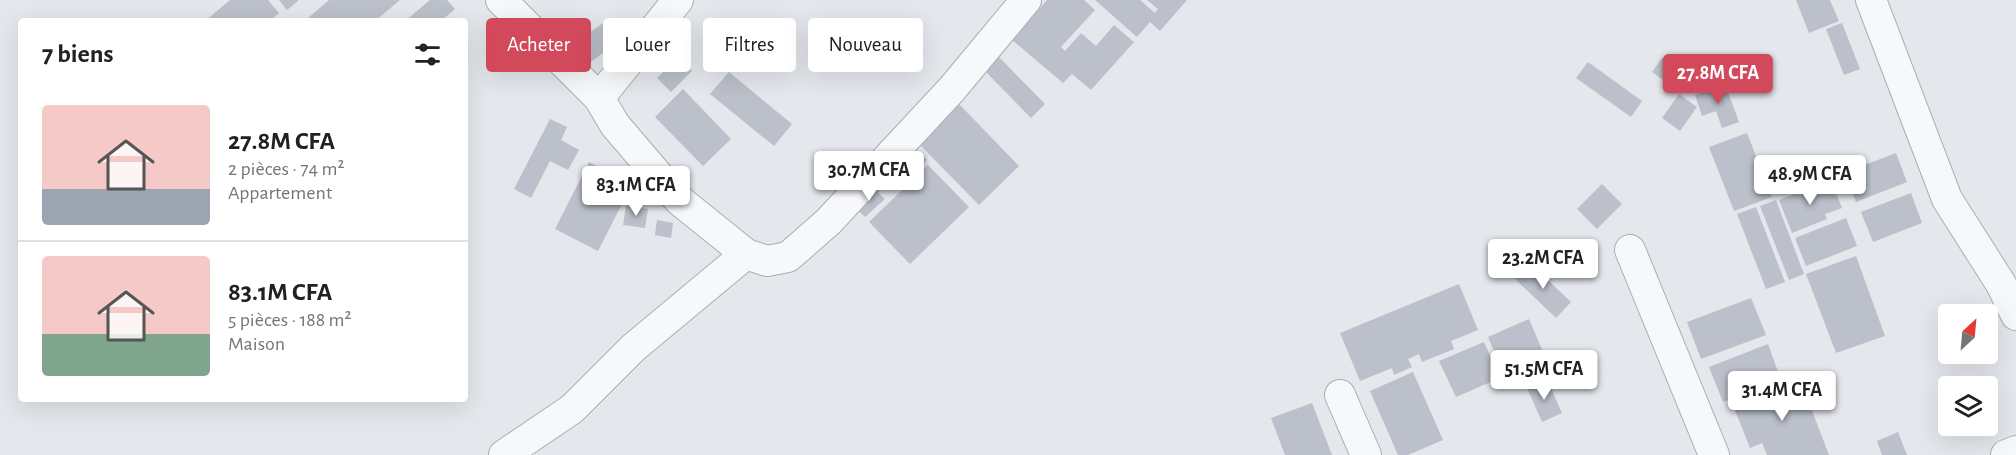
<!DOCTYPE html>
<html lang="fr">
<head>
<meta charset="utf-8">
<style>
  :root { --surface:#fff; --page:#f6f6f6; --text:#202124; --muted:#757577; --line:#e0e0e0; --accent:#d1495b }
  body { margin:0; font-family:"Alegreya Sans",sans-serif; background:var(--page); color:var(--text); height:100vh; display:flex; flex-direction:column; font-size:22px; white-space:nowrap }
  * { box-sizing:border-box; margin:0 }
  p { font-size:20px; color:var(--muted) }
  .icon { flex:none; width:33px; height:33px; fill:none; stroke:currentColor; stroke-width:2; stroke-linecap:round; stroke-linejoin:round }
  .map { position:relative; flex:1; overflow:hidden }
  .drawer { position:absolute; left:18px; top:18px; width:450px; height:384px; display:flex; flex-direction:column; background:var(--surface); border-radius:6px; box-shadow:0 6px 24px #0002 }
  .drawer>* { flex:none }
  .top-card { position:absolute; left:486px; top:18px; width:570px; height:54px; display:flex; gap:12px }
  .needle { width:39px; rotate:26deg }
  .buttons { position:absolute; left:1938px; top:304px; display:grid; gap:12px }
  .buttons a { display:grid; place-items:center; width:60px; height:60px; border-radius:6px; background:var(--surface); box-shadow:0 6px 24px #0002; font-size:30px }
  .price { position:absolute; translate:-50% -51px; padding:0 14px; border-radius:6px; background:#fff; color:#222; font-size:20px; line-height:39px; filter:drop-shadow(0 2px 3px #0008) }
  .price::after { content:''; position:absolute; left:50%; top:36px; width:18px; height:14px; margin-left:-9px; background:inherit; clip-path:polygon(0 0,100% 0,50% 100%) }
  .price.active { background:var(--accent); color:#fff }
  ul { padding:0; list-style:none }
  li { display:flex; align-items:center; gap:18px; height:150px; padding:0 24px }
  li+li { border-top:2px solid var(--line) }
  li span { display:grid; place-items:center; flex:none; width:168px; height:120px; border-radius:6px; color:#555 }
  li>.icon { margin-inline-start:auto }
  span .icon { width:72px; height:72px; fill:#fffc; stroke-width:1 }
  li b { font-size:26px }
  h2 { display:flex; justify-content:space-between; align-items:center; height:72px; padding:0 24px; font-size:26px }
  .chip { padding:0 21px; border-radius:6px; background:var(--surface); box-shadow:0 6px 24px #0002; font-size:21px; line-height:54px }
  .chip.active { background:var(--accent); color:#fff }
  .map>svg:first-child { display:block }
</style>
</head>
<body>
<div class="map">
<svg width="2016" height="455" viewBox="0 0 2016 455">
  <rect width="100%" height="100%" fill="#e4e7ec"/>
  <!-- building -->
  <g fill="#bbc0ca">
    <polygon points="230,0 268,0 279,13 270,21 205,21"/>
    <polygon points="279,0 299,0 287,10"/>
    <polygon points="329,0 400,0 375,21 309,21 307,19"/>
    <polygon points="430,0 447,0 455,9 441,21 405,21"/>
    <polygon points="1047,0 1084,0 1095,10 1061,47 1065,51 1081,33 1096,46 1114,25 1134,42 1091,90 1072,74 1063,83 1012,40"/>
    <polygon points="1095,0 1140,0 1155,13 1158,9 1147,0 1187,0 1160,31 1150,22 1137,37"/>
    <polygon points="1796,0 1830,0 1839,21 1809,33"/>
    <polygon points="607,20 621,40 585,66 571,46"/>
    <polygon points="1842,23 1860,69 1844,75 1826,29"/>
    <polygon points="997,55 1045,104 1031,118 983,69"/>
    <polygon points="679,57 692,71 671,92 657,78"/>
    <polygon points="1662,58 1684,74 1674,88 1652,72"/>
    <polygon points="1588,62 1642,101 1631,117 1576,78"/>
    <polygon points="729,72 792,124 774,146 710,94"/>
    <polygon points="1725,84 1739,122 1722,128 1716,111 1702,116 1695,95"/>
    <polygon points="683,89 731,139 703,166 655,117"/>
    <polygon points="1679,94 1697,107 1680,131 1662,118"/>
    <polygon points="959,104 1019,166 979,205 918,143"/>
    <polygon points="550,119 567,127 561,140 579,150 568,170 550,161 531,198 514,189"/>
    <polygon points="1747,133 1772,197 1734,211 1709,147"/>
    <polygon points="914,147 927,160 914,171 902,159"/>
    <polygon points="1896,153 1907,182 1856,202 1842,168 1860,162 1862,166"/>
    <polygon points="589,162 612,175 603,195 622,204 598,251 555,229"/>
    <polygon points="928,165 969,207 910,264 869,222"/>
    <polygon points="1831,180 1842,208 1825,214 1827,219 1792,233 1779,200"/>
    <polygon points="1602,184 1622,204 1597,229 1577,209"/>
    <polygon points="872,187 885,199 865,217 853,205"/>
    <polygon points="1911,193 1922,223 1873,242 1861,212"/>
    <polygon points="1776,200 1804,274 1789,280 1760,206"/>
    <polygon points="626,206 648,209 645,228 623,225"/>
    <polygon points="1756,207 1785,282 1766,289 1737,214"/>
    <polygon points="1846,218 1857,246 1806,266 1795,238"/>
    <polygon points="657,220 673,223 671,238 655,235"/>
    <polygon points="1856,256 1885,336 1836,353 1806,274"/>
    <polygon points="1530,263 1571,302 1556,318 1515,279"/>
    <polygon points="1459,284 1478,330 1451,341 1454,349 1422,362 1419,354 1408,359 1412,367 1394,375 1392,368 1360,381 1340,333"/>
    <polygon points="1751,298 1766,335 1701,359 1687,322"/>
    <polygon points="1529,319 1546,359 1505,377 1488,337"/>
    <polygon points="1484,342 1500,378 1456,397 1439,361"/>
    <polygon points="1768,344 1781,380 1723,402 1709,367"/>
    <polygon points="1413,372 1443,440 1408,455 1398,455 1370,391"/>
    <polygon points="1800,379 1829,455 1767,455 1762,443 1750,448 1733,405"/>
    <polygon points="1547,380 1562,413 1542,422 1527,388"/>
    <polygon points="1312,403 1332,455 1285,455 1271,418"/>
    <polygon points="1898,432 1907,455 1882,455 1877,441"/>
  </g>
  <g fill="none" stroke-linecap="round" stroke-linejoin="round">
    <defs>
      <g id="street">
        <polyline points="501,0 599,98 615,125 679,200 746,254 767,261 788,257 828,222 952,89 1026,0"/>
        <polyline points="1871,0 1947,199 2001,284 2016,315"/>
        <polyline points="599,98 678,0"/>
        <polyline points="1630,250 1714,455"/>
        <polyline points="1340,395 1366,455"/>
        <polyline points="504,455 572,409 633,348 746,254"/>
        <polyline points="2006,455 2016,451"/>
      </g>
    </defs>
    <!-- street casing -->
    <use href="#street" stroke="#a9aeb7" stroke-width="32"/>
    <!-- street -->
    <use href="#street" stroke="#f7f8fa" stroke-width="30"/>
  </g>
</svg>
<div class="buttons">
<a><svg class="needle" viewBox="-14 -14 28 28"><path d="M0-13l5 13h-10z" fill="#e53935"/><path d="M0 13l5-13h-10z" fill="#757577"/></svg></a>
<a><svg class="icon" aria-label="layers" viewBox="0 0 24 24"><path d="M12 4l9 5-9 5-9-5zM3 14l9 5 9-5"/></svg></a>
</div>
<b class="price active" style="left:1718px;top:105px">27.8M CFA</b>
<b class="price" style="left:869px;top:202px">30.7M CFA</b>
<b class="price" style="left:1810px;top:206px">48.9M CFA</b>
<b class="price" style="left:636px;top:217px">83.1M CFA</b>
<b class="price" style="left:1543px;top:290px">23.2M CFA</b>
<b class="price" style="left:1544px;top:401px">51.5M CFA</b>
<b class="price" style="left:1782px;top:422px">31.4M CFA</b>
<div class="top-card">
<a class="chip active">Acheter</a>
<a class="chip">Louer</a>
<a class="chip">Filtres</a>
<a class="chip">Nouveau</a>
</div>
<section class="drawer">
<h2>7 biens<svg class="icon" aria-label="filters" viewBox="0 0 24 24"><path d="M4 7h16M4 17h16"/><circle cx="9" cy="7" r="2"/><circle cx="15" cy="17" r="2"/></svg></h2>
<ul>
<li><span style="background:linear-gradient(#f6c9c9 70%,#9aa5b1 0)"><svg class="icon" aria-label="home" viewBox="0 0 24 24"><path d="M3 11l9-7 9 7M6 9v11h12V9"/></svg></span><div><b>27.8M CFA</b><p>2 pièces · 74 m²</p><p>Appartement</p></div></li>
<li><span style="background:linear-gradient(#f6c9c9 65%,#7fa58c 0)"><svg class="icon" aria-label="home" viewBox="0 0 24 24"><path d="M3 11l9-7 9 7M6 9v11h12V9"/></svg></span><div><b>83.1M CFA</b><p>5 pièces · 188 m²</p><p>Maison</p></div></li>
</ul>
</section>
</div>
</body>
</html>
